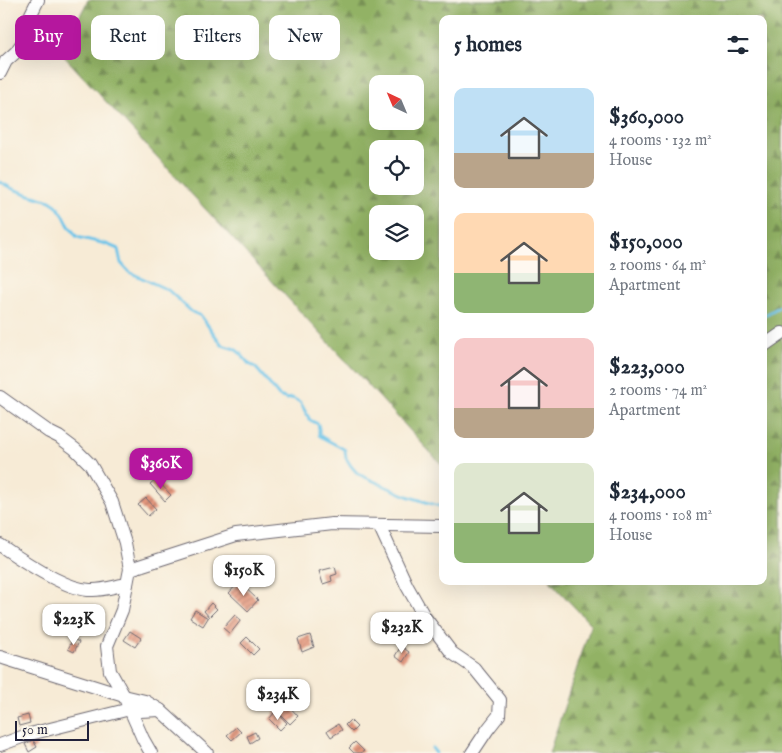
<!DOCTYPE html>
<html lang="en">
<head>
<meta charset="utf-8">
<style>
  :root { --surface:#fff; --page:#f6f6f7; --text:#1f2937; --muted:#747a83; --accent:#b5179e }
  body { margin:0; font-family:"IM FELL English",serif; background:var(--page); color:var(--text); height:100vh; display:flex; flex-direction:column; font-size:19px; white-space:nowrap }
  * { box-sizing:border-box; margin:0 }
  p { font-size:16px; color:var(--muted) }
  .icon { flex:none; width:28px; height:28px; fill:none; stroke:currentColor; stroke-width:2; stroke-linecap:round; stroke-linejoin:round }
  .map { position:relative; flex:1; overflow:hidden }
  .details { position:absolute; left:439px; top:15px; width:328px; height:570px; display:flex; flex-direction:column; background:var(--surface); border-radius:10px; box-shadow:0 5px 20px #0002 }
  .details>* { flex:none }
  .hud { position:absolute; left:15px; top:15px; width:349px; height:45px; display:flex; gap:10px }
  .needle { width:32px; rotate:316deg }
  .buttons { position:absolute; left:369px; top:75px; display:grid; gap:10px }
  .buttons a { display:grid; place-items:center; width:55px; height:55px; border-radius:10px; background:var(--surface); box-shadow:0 5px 20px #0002; font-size:25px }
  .scale { position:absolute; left:15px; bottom:12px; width:74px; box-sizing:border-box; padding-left:5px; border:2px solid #22223b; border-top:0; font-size:14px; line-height:18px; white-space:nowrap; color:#22223b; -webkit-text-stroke:4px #fbf7ec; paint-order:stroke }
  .price { position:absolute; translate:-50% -42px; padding:0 11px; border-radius:10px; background:#fff; color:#222; font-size:16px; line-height:32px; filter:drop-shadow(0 1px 2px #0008) }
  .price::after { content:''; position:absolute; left:50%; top:30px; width:15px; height:11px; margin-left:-8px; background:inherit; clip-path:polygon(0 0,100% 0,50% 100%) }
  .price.selected { background:var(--accent); color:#fff }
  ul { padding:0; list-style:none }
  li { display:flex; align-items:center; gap:15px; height:125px; padding:0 15px }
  li span { display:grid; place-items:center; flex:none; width:140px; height:100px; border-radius:10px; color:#555 }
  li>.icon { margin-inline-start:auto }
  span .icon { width:60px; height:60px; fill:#fffc; stroke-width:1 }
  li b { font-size:21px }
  h2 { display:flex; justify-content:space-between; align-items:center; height:60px; padding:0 15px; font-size:21px }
  .tag { padding:0 18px; border-radius:10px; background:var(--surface); box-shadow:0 5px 20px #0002; font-size:18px; line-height:45px }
  .tag.selected { background:var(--accent); color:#fff }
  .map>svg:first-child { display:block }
</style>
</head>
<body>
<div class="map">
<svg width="782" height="753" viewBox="0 0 782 753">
  <defs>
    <pattern id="forest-firs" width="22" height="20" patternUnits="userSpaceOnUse" patternTransform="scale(1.25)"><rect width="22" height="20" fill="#92b265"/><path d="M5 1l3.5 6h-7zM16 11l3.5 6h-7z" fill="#779054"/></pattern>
    <pattern id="building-hatch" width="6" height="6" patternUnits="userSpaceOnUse" patternTransform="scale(1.25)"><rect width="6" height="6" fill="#e4977d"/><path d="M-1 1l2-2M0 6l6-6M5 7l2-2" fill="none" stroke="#b87b68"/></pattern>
  </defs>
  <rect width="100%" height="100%" fill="#fbf7ec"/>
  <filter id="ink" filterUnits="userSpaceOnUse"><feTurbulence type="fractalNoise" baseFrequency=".02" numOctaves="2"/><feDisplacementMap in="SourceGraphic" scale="10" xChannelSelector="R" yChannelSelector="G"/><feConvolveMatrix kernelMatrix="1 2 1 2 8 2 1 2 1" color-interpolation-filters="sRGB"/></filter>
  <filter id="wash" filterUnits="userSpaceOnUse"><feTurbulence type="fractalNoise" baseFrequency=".0096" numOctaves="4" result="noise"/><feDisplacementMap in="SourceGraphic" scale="20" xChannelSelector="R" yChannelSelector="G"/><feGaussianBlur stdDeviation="1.12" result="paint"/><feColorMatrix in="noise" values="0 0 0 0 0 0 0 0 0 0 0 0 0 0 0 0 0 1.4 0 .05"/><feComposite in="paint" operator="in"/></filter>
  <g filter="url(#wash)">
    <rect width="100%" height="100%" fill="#f7ebd6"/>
    <!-- forest -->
    <path fill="url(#forest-firs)" stroke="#5a6a50" fill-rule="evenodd" d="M88,0H782V753H549L591,625L550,581H762V19H442V465L61,53ZM378,84H415V121H378ZM378,149H415V186H378ZM378,214H415V251H378Z"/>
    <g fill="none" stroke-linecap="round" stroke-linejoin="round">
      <!-- stream -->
      <g stroke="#6cc4e9" stroke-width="3">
        <path d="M0,182L13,189L30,195L50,201L56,205L64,216L69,226L77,237L106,244L118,249L121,263L129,272L168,290L192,312L201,316L222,345L235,349L240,353L249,364L255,367L262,375L279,396L287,399L292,398L300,402L310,420L318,424L319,429V435C327,441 336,444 345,450L346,458L351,466L358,474L407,496L442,507"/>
        <polyline points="762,317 782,305"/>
        <polyline points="432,748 436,753"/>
      </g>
    </g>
    <g id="blocks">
      <!-- building -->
      <g fill="url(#building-hatch)">
        <polygon points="156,479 171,495 165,501 150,484"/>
        <polygon points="146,498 156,509 148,516 138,505"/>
        <polygon points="335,567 337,574 331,576 332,581 323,584 319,571"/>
        <polygon points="239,582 258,600 248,611 229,593"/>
        <polygon points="211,603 217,609 209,617 204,611"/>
        <polygon points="195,610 208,618 203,626 190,618"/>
        <polygon points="235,615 241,620 230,634 223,628"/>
        <polygon points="130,631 141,638 135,647 124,640"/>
        <polygon points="310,635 314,647 302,652 298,639"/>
        <polygon points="247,637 259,649 253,655 241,643"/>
        <polygon points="73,639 79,642 74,652 68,649"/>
        <polygon points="401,646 409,652 403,662 395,656"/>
        <polygon points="286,703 298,716 290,724 277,711"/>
        <polygon points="276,711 287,723 280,730 269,719"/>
        <polygon points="28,715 30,723 19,726 17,718"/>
        <polygon points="350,720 357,727 352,732 345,725"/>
        <polygon points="338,724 342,730 331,737 327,731"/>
        <polygon points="236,727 241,732 232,740 227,735"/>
        <polygon points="255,732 258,738 250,743 247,736"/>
        <polygon points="33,740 37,747 29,752 25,744"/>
        <polygon points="355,742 364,751 361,753 354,753 349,748"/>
      </g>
    </g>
  </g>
  <g filter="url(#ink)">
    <use href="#blocks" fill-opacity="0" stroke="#6d6871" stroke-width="1"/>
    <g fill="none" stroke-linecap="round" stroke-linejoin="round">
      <defs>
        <g id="minor">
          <polyline points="0,73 6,61 16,52 25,39 26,31 31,14 38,0"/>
          <polyline points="762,347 782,333"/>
          <polyline points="0,397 49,432 59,437 75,449 90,464 112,502 125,543 130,569 122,610 107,646 110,671 124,696 143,739 151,753"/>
          <polyline points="379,525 407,586 424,616 452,653 474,668 500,700 499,715 488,729 472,753"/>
          <path d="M0,545C20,559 69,592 93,590C104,590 116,586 127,584"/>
          <polyline points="130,569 236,535 332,524 442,526"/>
          <polyline points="0,657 124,696 145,701 160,710 207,753"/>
          <polyline points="0,745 30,734 130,709 140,711 160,710"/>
        </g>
      </defs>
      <!-- minor casing -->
      <use href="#minor" stroke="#6d6871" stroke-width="14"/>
      <!-- minor -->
      <use href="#minor" stroke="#fff" stroke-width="12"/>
    </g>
  </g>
</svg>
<div class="buttons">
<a><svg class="needle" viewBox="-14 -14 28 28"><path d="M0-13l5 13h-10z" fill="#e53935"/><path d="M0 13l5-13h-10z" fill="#747a83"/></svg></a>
<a><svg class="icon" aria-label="locate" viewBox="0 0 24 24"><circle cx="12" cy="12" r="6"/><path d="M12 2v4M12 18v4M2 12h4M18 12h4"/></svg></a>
<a><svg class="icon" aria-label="layers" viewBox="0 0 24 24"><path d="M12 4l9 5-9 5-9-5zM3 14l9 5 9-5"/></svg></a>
</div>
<div class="scale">50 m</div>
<b class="price selected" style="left:161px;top:490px">$360K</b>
<b class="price" style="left:244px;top:597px">$150K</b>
<b class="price" style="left:74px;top:646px">$223K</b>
<b class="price" style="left:402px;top:654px">$232K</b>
<b class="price" style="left:278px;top:721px">$234K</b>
<div class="hud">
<a class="tag selected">Buy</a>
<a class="tag">Rent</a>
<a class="tag">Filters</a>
<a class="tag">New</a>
</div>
<section class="details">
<h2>5 homes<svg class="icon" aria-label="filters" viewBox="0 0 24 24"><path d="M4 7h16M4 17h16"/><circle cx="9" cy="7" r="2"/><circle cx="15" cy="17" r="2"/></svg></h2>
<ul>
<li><span style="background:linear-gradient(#bfe0f5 65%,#b9a48a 0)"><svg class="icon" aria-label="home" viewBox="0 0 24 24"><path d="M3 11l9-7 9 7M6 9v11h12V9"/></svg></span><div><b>$360,000</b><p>4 rooms · 132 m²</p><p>House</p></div></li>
<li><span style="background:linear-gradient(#ffd9b3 60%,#8fb573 0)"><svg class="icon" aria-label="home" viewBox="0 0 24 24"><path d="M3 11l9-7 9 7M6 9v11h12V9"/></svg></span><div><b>$150,000</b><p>2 rooms · 64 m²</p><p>Apartment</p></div></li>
<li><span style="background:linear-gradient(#f6c9c9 70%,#b9a48a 0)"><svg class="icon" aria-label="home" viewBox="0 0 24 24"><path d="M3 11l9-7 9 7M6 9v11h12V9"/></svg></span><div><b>$223,000</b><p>2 rooms · 74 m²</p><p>Apartment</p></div></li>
<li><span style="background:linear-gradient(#dfe7d0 60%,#8fb573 0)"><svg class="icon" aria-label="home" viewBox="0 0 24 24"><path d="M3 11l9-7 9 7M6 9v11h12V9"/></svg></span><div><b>$234,000</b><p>4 rooms · 108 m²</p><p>House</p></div></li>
</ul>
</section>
</div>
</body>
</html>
